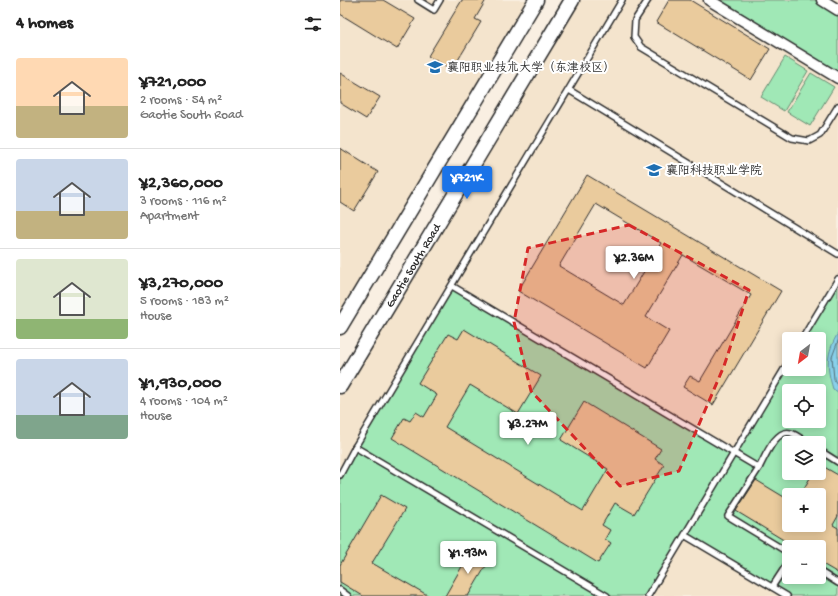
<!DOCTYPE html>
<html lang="en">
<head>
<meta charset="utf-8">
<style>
  :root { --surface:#fff; --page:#f6f6f6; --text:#222; --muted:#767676; --line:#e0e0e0; --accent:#1a73e8 }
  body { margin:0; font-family:"Gochi Hand","LXGW WenKai TC",sans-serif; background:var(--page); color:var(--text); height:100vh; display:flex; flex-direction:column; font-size:15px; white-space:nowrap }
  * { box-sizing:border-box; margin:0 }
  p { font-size:13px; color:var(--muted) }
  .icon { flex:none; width:22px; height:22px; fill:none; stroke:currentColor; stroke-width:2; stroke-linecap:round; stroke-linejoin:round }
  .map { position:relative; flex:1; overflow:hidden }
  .drawer { display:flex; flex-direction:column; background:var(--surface); width:340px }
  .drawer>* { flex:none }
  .needle { width:26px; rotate:211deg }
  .fabs { position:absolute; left:442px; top:332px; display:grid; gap:8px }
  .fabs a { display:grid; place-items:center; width:44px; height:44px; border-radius:4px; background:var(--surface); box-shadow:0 2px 10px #0003; font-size:20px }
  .price { position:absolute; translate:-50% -34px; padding:0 9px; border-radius:4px; background:#fff; color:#222; font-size:13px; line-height:26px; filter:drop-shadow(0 1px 2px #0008) }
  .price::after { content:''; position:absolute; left:50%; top:24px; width:12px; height:9px; margin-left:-6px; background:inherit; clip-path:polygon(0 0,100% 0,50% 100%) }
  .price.active { background:var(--accent); color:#fff }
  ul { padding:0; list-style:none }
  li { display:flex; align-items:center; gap:12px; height:100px; padding:0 16px }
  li+li { border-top:1px solid var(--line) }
  li span { display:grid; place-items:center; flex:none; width:112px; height:80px; border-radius:4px; color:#555 }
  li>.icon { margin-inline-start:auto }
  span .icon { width:48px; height:48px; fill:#fffc; stroke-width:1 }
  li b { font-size:17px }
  h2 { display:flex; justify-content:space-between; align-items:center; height:48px; padding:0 16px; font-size:17px }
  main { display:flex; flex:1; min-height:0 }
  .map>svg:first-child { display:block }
</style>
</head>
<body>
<main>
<section class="drawer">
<h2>4 homes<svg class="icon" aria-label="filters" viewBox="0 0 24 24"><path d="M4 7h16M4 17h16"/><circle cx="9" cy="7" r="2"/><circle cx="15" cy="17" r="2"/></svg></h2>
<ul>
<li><span style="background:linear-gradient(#ffd9b3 60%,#c2b280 0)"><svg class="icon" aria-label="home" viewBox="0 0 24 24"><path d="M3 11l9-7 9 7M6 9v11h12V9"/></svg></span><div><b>¥721,000</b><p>2 rooms · 54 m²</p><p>Gaotie South Road</p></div></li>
<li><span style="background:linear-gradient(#c9d6e8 65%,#c2b280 0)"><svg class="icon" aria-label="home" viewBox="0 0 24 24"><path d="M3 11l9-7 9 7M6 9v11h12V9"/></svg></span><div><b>¥2,360,000</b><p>3 rooms · 116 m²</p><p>Apartment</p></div></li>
<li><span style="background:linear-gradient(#dfe7d0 75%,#8fb573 0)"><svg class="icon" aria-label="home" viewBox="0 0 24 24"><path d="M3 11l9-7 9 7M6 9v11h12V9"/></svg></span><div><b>¥3,270,000</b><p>5 rooms · 183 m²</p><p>House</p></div></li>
<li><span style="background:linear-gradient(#c9d6e8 70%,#7fa58c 0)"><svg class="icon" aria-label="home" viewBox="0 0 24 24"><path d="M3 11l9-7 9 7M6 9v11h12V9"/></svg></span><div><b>¥1,930,000</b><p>4 rooms · 104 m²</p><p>House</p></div></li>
</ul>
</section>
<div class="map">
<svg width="498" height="596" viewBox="0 0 498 596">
  <rect width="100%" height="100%" fill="#f9efe2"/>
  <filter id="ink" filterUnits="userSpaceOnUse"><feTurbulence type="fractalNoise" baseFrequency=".025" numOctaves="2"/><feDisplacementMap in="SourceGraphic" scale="8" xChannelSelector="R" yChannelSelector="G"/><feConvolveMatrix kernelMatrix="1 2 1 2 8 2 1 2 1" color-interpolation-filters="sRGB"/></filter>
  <g filter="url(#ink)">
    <!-- built -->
    <g fill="#f4e4cd" fill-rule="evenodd">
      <polygon points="0,0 196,0 0,327"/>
      <path d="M232,0H498V596H0V386ZM449,339H479V369H449ZM449,391H479V421H449ZM449,443H479V473H449ZM449,495H479V525H449ZM449,547H479V577H449Z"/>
    </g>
    <!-- green -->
    <g fill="#a0e8b6" stroke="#668a70" fill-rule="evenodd">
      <polygon points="369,0 482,0 498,10 498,79"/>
      <polygon points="445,57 468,71 444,111 421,97"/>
      <polygon points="471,73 494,87 470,126 447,112"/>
      <path d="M498,279V596H447L346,536L308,596H0V475L112,286L394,452L449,361V369H479V339H462ZM449,391H479V421H449ZM449,443H479V473H449ZM449,495H479V525H449ZM449,547H479V577H449Z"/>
    </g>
    <!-- water -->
    <path fill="#89d1ea" stroke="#638f9e" d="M498,333V392L493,389C486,366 486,354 498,333Z"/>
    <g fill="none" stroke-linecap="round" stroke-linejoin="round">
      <!-- shore -->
      <polyline stroke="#516d77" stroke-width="1" points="498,341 492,357 494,379 498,387"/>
    </g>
    <!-- building -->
    <g fill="#eacb9d" stroke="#2b2b2b" fill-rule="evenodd">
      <polygon points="0,0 43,0 75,19 57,49 0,14"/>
      <polygon points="122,0 146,0 135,19 141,22 112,70 88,56"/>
      <polygon points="329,0 350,0 430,49 411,80 316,22"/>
      <polygon points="0,73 40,97 26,119 0,103"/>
      <polygon points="0,148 38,172 14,211 0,202"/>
      <path d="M247,175L441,291L373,405L343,387L350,376L360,381L411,295L343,255L306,317L329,331L307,368L178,291ZM256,204L321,243L284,305L219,266Z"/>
      <polygon points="124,329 201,376 178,414 130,385 105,427 243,511 268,469 221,440 244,402 321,449 315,459 324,465 294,514 275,503 262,525 270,530 265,539 271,543 258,563 52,438 64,418 70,421 76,412 84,417 97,395 78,383 108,334 118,339"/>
      <polygon points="479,464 498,475 498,516 493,525 498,528 498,573 479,562 479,547 455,547 396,511 416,480 449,500 449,525 479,525 479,495 460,495 473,473 479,473"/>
      <polygon points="41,495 65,509 32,563 89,596 23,596 0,582 0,565"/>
      <polygon points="132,549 150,559 128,596 105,596"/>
    </g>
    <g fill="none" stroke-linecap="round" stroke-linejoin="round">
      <defs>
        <g id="lane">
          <polyline points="78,0 94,10 100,0"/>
          <polyline points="308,0 295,20 294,37 301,47 452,138 469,141 480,135 498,106"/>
          <polyline points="229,90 498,254"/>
          <path d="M112,286L419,468C425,457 436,428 451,433C457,435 463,440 468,443"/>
          <polyline points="462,339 498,279"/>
          <polyline points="479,450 498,462"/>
          <polyline points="419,468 388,516 449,553"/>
          <polyline points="0,475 15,447"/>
          <polyline points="346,536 447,596"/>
          <polyline points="479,571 498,583"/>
          <polyline points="432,587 449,561"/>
          <polyline points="0,590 8,596"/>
          <polyline points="267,596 15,447 282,0"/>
          <polyline points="308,596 449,361"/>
        </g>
        <g id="street">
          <polyline points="369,0 498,78"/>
          <polyline points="482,0 498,10"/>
        </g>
        <g id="secondary">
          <polyline points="0,327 196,0"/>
          <path id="s1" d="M0,386L232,0"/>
        </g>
      </defs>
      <!-- lane casing -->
      <use href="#lane" stroke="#2b2b2b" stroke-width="8"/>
      <!-- street casing -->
      <use href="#street" stroke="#2b2b2b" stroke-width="13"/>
      <!-- secondary casing -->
      <use href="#secondary" stroke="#2b2b2b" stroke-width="17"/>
      <!-- lane -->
      <use href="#lane" stroke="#fff" stroke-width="5"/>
      <!-- street -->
      <use href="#street" stroke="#fff" stroke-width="10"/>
      <!-- secondary -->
      <use href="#secondary" stroke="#fff" stroke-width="14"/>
    </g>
  </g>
  <!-- marked area -->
  <path fill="#d62828" fill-opacity="0.2" stroke="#d62828" stroke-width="3" stroke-dasharray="8 5" stroke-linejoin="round" d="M289,225L409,290L384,366L339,471L280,486L191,391L174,322L188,248Z"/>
  <!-- icons -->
  <defs>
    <symbol id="university-bare" viewBox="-9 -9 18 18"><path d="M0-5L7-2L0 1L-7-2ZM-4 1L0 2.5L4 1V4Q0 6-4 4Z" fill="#1f6fb2" stroke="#fff" stroke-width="2.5" paint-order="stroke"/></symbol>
  </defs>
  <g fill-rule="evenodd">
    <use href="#university-bare" x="84" y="56" width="22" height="22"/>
    <use href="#university-bare" x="303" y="159" width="22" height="22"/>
  </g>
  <g text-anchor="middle" stroke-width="4" stroke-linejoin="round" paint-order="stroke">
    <!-- poi labels -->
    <g font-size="12" fill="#2b2b2b" stroke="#fff" text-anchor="start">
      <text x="107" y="71">襄阳职业技术大学（东津校区）</text>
      <text x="326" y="174">襄阳科技职业学院</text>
    </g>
    <!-- street labels -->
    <g font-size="12" fill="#2b2b2b" stroke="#fff">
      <text dy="4" stroke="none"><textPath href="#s1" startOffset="141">Gaotie South Road</textPath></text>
    </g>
  </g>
</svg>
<div class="fabs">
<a><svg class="needle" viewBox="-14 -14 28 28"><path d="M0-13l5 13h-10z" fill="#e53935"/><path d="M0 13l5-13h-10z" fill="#767676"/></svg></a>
<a><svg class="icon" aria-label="locate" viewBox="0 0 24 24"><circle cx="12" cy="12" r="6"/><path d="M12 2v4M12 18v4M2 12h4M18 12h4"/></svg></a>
<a><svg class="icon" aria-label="layers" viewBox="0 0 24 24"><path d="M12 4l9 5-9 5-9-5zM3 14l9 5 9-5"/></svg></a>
<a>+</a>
<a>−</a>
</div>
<b class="price active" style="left:127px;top:200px">¥721K</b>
<b class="price" style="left:294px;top:280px">¥2.36M</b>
<b class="price" style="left:188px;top:446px">¥3.27M</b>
<b class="price" style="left:128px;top:575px">¥1.93M</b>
</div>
</main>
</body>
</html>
